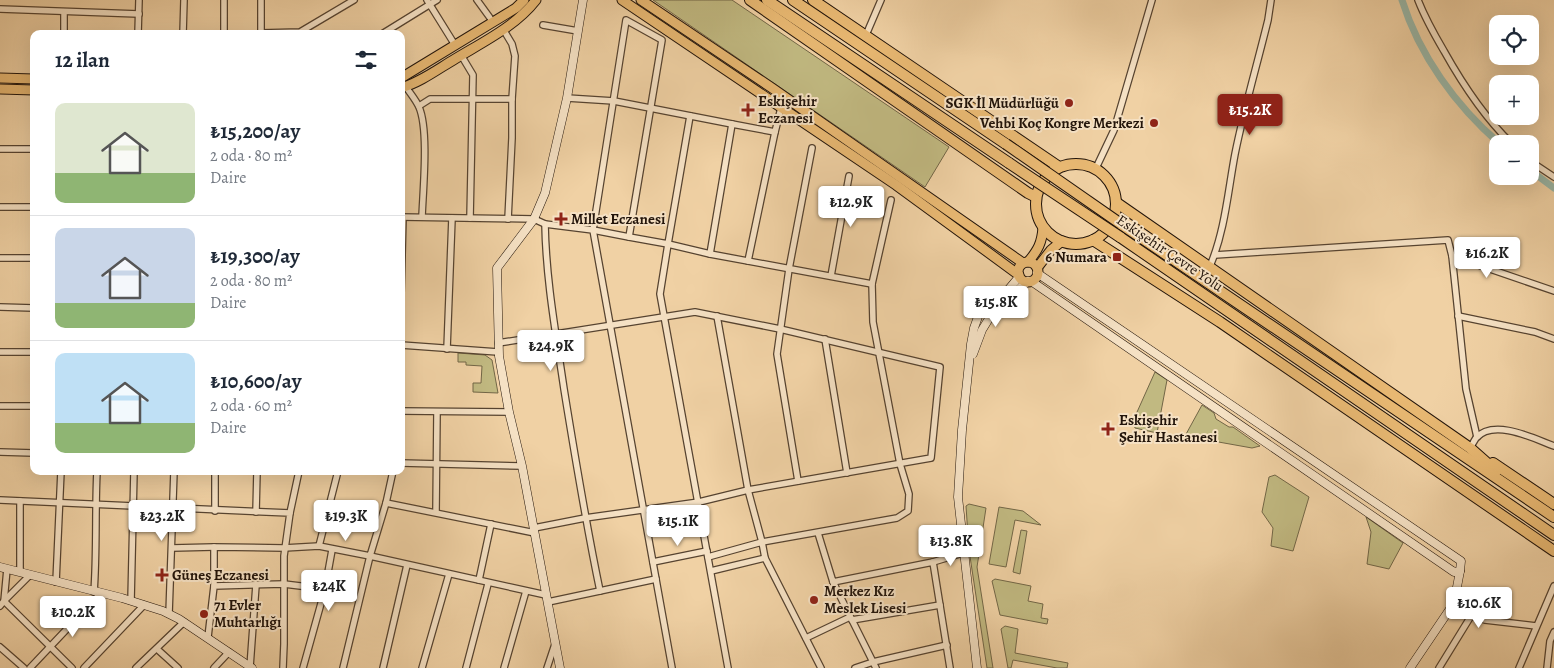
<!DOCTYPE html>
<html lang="tr">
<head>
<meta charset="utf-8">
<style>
  :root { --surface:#fff; --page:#f6f6f7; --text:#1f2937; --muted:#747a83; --line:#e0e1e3; --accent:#8f2418 }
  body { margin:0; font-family:Alegreya,serif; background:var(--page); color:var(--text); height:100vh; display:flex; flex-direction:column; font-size:19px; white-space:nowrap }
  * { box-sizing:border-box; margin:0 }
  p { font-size:16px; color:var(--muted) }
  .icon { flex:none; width:28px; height:28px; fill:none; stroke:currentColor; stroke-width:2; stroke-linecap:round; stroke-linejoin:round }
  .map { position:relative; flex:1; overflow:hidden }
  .side { position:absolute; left:30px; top:30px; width:375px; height:445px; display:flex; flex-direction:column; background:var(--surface); border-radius:10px; box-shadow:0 5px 20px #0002 }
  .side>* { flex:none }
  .tools { position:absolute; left:1489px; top:15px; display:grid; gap:10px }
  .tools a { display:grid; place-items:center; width:50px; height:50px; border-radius:10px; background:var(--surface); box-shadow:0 5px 20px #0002; font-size:25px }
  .price { position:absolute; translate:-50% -42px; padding:0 11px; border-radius:5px; background:#fff; color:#222; font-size:16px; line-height:32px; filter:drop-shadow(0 1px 2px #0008) }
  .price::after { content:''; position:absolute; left:50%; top:30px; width:15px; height:11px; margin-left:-8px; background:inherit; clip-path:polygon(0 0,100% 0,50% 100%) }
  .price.on { background:var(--accent); color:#fff }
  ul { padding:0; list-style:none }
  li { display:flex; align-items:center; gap:15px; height:125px; padding:0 25px }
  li+li { border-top:1px solid var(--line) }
  li span { display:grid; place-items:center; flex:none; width:140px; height:100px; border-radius:10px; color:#555 }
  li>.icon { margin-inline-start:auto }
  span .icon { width:60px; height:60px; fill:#fffc; stroke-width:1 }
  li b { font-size:21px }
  h2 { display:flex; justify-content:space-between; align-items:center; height:60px; padding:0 25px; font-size:21px }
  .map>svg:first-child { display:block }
</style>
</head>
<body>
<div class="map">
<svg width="1554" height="668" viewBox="0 0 1554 668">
  <rect width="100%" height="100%" fill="#f0d1a4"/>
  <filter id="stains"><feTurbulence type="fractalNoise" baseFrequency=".004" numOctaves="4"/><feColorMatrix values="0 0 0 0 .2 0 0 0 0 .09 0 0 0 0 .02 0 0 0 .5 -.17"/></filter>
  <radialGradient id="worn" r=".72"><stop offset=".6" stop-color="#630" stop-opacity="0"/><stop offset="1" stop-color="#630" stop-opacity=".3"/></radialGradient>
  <!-- green -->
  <g fill="#c1b981" stroke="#726646">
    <polygon points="653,0 732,0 949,147 925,187"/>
    <polygon points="458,353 485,355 492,360 498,393 473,392 473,383 481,383 482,366 466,365 466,362 458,362"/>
    <polygon points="1155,372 1167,380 1157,433 1135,428 1133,421"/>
    <polygon points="1202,405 1214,413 1216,419 1229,427 1233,427 1260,446 1252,448 1185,436"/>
    <polygon points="1275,475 1309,497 1293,551 1271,546 1273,528 1262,512 1269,477"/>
    <polygon points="969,504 986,508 977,567 993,668 987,668 969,550 966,506"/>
    <polygon points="999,507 1023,511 1041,525 1015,520 1006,567 989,564"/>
    <polygon points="1366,517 1403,543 1389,569 1367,564 1371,532"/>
    <polygon points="1021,530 1027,531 1020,574 1013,572"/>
    <polygon points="995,579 1031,586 1028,601 1043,604 1041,618 1048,619 1047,624 1000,615 992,581"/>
    <polygon points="1005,626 1018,629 1015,653 1068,663 1067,668 1057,668 1013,660 1011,668 1008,668 1001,629"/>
  </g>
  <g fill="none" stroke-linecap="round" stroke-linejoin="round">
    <!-- canal -->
    <g stroke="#9ab7a7" stroke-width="7">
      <path d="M1402,0C1419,55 1456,106 1500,144"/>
      <polyline points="1530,170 1554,188"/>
    </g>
    <defs>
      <g id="street">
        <polyline points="224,0 224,34"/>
        <polyline points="427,0 455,45"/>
        <polyline points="477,0 493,22"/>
        <path d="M1418,0C1425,18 1434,34 1444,51C1463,85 1484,117 1512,144"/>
        <polyline points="0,9 139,14"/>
        <polygon points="626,20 662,40 629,237 593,230"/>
        <polyline points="543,25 578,31"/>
        <polyline points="503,29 512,44 515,56 512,99 512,138 508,219"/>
        <polyline points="261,33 300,32 354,0"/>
        <polyline points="64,34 64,12"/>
        <polyline points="138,34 139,0"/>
        <polyline points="183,34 184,0"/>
        <polyline points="261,34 261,0"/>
        <polyline points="382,34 437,0"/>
        <polyline points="866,35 881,0"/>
        <polyline points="461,55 473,75 470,218"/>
        <path d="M406,87C410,93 416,100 419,107C429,130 423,190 422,217"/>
        <polyline points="567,98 614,101 732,124 710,254 668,244 660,294 728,668"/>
        <polyline points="419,106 430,99 512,99"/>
        <polyline points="732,124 775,132"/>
        <polyline points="0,149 34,149"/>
        <polyline points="1530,161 1554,177"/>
        <polyline points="1096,168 1114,130 1152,0"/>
        <polyline points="0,207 34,207"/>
        <polyline points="401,217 534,219 545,224 593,230 672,668"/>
        <path d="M545,224C546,280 556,334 564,389C575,457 586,524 600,591"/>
        <polyline points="629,237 668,244 690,116"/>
        <polyline points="710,254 872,284"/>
        <polyline points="1215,255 1448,240 1452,256 1554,291"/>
        <polyline points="1452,256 1466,389 1477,437"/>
        <polyline points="0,258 34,258"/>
        <polyline points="748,261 775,132 781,108"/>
        <path d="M1210,266C1225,231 1228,191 1235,154C1244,109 1257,65 1268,20L1271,0"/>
        <polyline points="831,276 849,176"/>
        <polyline points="401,293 403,217"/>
        <polyline points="0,307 34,308"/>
        <polyline points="717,316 748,490 762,542 897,518 908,511 909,494 900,464 873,322 872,284 891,200"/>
        <polyline points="1458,316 1535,332 1554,339"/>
        <polyline points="825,339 847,473"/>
        <polyline points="498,343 695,312 780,329 940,367 931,458 748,490 699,502 585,518 534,528"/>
        <polyline points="401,345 498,352"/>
        <polyline points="447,349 452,218"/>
        <polyline points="0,352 34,352"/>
        <polyline points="0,406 34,406"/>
        <polyline points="401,411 509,412"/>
        <path d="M1470,448C1472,445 1474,441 1476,438C1494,418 1535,439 1554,446"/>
        <polyline points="0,452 34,453"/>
        <polyline points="401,463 522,466"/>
        <polyline points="798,481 777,354 789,269 812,148"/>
        <polyline points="0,500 290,513 284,556 284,644 283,668"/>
        <polyline points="386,503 535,533"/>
        <polyline points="215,511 215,471"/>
        <polyline points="256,512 257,471"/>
        <polyline points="436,512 437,412"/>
        <polyline points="290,513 299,471"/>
        <polyline points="818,533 833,582 933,562 950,668"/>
        <polyline points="319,546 338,471"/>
        <polyline points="172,548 214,547"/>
        <polyline points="708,557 762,542 765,558 821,668"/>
        <polyline points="653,562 707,551"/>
        <polyline points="933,562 963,553"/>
        <polyline points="711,571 765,558"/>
        <polyline points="20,572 20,501"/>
        <polyline points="30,575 4,601 72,668"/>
        <polyline points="479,580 491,524"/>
        <polyline points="56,582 61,471"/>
        <polyline points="833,582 876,668"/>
        <polyline points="214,586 214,547 284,548 319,546 370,556 386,503 393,471"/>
        <path d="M94,592C97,551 95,511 97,471"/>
        <polyline points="131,601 134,471"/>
        <polyline points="548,602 656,579"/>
        <polyline points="0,606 4,601 7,569"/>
        <polyline points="169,614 174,471"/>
        <polyline points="852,620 940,605"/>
        <polyline points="208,637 214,586 284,584 325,589"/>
        <polyline points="806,638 850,617"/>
        <polyline points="0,647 24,668"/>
        <polyline points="157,649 178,668"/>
        <polyline points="250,667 256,585"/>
        <polyline points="30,668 101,593"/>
        <polyline points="84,668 144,605"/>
        <polyline points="136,668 184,622"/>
        <polyline points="214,668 229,652"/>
        <polyline points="303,668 325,589 332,550"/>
        <polyline points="343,668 370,556 546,595"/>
        <polyline points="383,668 407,565"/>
        <polyline points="422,668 449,574"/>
        <polyline points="466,668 488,584"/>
        <polyline points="504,668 526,591"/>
        <polyline points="547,668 555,644"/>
        <polyline points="855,668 873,662 947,645"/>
        <polyline points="1439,668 1471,616 1485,620 1536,626"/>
        <polyline points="1519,668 1554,586"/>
        <polyline points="1547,668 1550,641 1554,632"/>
      </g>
      <g id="secondary">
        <polyline points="1031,281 1454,572 1460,571 1461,561 1037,273"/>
        <polyline points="973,354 982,330 993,312 1028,281"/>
        <polyline points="0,567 122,598 163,611 179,619 252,668"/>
        <polyline points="560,668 522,466 509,412 499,356 497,268 534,219 545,193 567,98 583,0"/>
        <polyline points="977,668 958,497 962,430 971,344 974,328 979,314 990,303 1008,290 1019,277"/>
        <polyline points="1410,668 1454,603 1460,571"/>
      </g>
      <g id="primary">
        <polyline points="622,0 896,185 1019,275"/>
        <polyline points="641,0 772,88 1023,263"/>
        <polyline points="0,78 34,79"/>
        <polyline points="401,78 516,8 524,0"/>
        <path d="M401,88C421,82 438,69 455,59C483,42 516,26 536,0"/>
        <polyline points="0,89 34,90"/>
        <path d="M1028,262C1038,250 1042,243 1043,227"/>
        <circle cx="1028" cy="272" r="10"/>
        <polyline points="1037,268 1051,250 1062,241"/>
      </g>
      <g id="highway">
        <polyline points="750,0 1028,193 1036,197"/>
        <polyline points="767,0 1009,163"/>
        <polyline points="793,0 1006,144"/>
        <polyline points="813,0 1059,167"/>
        <circle cx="1076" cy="204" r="40"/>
        <polyline points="1117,203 1470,448 1496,471"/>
        <polyline points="1121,224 1554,517"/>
        <polyline points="1120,237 1554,535"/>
        <polyline points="1093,240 1220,322 1554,551"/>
        <polyline points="1493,463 1554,504"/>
      </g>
    </defs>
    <!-- street casing -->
    <use href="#street" stroke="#564330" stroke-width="8"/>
    <!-- secondary casing -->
    <use href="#secondary" stroke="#22140a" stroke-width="9"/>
    <!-- primary casing -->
    <use href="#primary" stroke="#22140a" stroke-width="11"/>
    <!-- highway casing -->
    <use href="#highway" stroke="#22140a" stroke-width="12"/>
    <!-- street -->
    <use href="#street" stroke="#f5e1c4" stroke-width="5.5"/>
    <!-- secondary -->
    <use href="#secondary" stroke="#f5e1c4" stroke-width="8"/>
    <!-- primary -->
    <use href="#primary" stroke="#e8b872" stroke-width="9"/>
    <!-- highway -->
    <use href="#highway" stroke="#e8b872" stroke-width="10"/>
    <defs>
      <g id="highway-bridge">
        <polyline points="1006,144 1121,224"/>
        <polyline points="1009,163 1120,237"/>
      </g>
    </defs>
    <!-- highway-bridge casing -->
    <use href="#highway-bridge" stroke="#22140a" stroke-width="12" stroke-linecap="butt"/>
    <!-- highway-bridge -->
    <use href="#highway-bridge" stroke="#e8b872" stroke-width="10"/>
  </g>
  <!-- markers -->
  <g fill="#8f2418" stroke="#f5e1c4" stroke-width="2">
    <circle cx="1069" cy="103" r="5"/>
    <path d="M745.5 102.5h5v5h5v5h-5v5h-5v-5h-5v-5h5z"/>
    <circle cx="1154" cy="123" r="5"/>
    <path d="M558.5 211.5h5v5h5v5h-5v5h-5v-5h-5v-5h5z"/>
    <rect x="1112" y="252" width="10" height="10" rx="2.5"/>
    <path d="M1105.5 421.5h5v5h5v5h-5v5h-5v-5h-5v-5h5z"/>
    <path d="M159.5 567.5h5v5h5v5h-5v5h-5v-5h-5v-5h5z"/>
    <circle cx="814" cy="600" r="5"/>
    <circle cx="204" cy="614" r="5"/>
  </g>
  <g text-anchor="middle" stroke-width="4" stroke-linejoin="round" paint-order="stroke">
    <!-- poi labels -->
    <g font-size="15" font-weight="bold" fill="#22140a" stroke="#f5e1c4" text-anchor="start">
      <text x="758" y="106">Eskişehir<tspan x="758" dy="17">Eczanesi</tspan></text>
      <text x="1059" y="108" text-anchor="end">SGK İl Müdürlüğü</text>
      <text x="1144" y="128" text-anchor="end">Vehbi Koç Kongre Merkezi</text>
      <text x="571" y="224">Millet Eczanesi</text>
      <text x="1107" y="262" text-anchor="end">6 Numara</text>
      <text x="1119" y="425">Eskişehir<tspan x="1119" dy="17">Şehir Hastanesi</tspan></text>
      <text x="172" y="580">Güneş Eczanesi</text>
      <text x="824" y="596">Merkez Kız<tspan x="824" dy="17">Meslek Lisesi</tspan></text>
      <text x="214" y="610">71 Evler<tspan x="214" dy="17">Muhtarlığı</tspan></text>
    </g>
    <!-- street labels -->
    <g font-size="15" fill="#22140a" stroke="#f5e1c4">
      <text transform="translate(1170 253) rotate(34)" y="5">Eskişehir Çevre Yolu</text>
    </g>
  </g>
  <rect width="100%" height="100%" filter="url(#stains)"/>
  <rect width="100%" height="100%" fill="url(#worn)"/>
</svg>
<div class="tools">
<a><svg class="icon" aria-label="locate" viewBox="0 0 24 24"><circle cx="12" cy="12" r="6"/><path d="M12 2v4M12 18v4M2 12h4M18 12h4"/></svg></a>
<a>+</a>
<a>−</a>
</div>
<b class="price on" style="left:1250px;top:136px">₺15.2K</b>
<b class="price" style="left:851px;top:228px">₺12.9K</b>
<b class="price" style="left:1487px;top:279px">₺16.2K</b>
<b class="price" style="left:996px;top:328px">₺15.8K</b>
<b class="price" style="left:551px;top:372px">₺24.9K</b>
<b class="price" style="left:162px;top:542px">₺23.2K</b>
<b class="price" style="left:346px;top:542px">₺19.3K</b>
<b class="price" style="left:678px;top:547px">₺15.1K</b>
<b class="price" style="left:951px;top:567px">₺13.8K</b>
<b class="price" style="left:329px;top:612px">₺24K</b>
<b class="price" style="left:1479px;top:629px">₺10.6K</b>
<b class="price" style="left:73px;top:638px">₺10.2K</b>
<section class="side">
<h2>12 ilan<svg class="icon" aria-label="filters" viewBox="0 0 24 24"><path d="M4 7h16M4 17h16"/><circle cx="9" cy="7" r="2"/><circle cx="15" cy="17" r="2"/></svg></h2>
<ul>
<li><span style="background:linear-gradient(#dfe7d0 70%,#8fb573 0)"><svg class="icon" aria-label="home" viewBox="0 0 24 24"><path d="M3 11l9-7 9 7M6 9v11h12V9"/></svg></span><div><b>₺15,200/ay</b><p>2 oda · 80 m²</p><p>Daire</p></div></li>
<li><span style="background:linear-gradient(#c9d6e8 75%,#8fb573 0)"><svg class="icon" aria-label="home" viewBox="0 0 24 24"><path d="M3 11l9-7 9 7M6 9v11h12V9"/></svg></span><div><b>₺19,300/ay</b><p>2 oda · 80 m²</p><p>Daire</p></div></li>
<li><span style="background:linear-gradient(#bfe0f5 70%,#8fb573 0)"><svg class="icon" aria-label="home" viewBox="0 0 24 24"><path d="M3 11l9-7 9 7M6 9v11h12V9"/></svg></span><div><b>₺10,600/ay</b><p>2 oda · 60 m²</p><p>Daire</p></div></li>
</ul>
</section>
</div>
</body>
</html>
